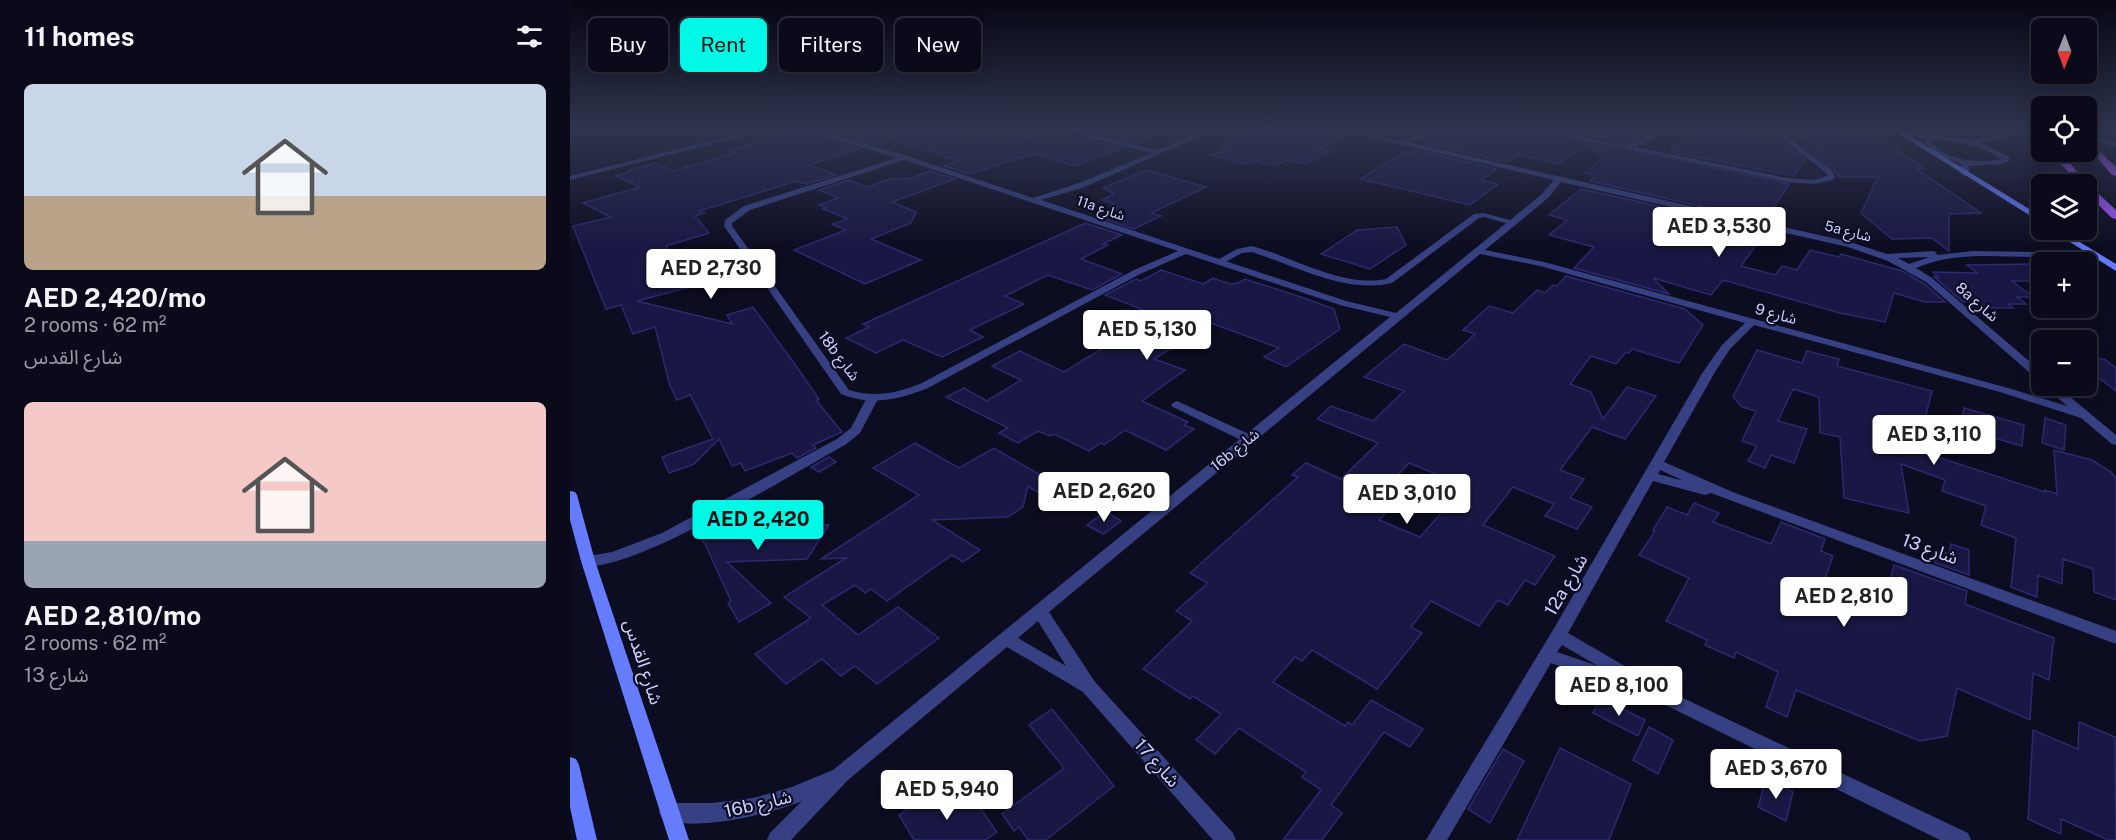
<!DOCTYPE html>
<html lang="en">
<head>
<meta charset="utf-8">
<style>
  :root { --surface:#0a0a1a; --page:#131323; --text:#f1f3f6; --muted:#999aa2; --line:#2a2b39; --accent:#00f9e7 }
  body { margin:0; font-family:"Public Sans","Noto Sans Arabic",sans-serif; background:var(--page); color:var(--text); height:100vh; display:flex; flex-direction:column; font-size:22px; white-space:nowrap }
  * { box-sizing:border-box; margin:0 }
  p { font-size:20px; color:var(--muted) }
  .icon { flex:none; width:33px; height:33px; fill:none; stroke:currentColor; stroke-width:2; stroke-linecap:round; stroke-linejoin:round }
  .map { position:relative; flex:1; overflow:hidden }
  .drawer { display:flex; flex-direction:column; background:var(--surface); width:570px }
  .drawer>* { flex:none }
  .top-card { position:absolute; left:18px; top:18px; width:570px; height:54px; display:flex; gap:12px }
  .needle { width:39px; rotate:181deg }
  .tools { position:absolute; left:1461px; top:18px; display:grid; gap:12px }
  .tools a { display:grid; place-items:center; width:66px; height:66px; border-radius:9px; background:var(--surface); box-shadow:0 3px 15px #0003,0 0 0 2px var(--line); font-size:30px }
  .price { position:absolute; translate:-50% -51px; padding:0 14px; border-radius:6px; background:#fff; color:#222; font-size:20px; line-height:39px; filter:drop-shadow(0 2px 3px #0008) }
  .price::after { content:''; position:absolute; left:50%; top:36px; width:18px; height:14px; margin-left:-9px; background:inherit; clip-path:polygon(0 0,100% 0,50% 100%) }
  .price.current { background:var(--accent); color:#111 }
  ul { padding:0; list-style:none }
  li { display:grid; align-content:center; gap:12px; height:318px; padding:0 24px }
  li span { display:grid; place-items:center; height:186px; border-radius:9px; color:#555 }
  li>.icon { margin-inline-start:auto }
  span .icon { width:108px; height:108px; fill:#fffc; stroke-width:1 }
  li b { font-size:26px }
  h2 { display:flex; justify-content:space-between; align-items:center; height:72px; padding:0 24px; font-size:26px }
  .chip { padding:0 21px; border-radius:9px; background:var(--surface); box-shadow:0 3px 15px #0003,0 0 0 2px var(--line); font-size:21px; line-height:54px }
  .chip.current { background:var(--accent); color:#111 }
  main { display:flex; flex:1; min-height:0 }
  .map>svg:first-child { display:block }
</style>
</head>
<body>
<main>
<section class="drawer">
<h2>11 homes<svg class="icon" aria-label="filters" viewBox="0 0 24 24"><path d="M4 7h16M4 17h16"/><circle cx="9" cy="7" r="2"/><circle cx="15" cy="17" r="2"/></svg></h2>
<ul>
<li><span style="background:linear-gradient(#c9d6e8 60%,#b9a48a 0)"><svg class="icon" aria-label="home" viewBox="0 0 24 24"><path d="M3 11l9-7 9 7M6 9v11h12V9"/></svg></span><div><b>AED 2,420/mo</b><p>2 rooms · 62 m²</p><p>شارع القدس</p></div></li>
<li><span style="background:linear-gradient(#f6c9c9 75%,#9aa5b1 0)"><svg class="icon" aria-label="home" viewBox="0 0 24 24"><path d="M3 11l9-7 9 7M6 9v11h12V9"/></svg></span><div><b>AED 2,810/mo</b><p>2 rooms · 62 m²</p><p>شارع 13</p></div></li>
</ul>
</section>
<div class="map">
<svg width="1546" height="840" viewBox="0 0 1546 840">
  <rect width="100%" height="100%" fill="#0d0d22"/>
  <!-- building -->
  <g fill="#191844" stroke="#2b2971" stroke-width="1.5" fill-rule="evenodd">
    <polygon points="224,130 232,130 290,149 240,165 266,175 236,184 227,181 129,211 134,213 125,216 139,233 96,246 120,287 67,301 162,324 157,315 183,307 224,363 249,399 246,400 272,432 243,445 246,448 227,458 222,453 175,471 171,463 162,466 149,439 124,464 99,473 92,457 143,439 120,395 107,400 100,386 85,327 63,334 51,305 36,309 3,226 41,217 13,203 70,187 46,176 60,172 57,171 86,163 103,171 166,153 160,150 207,136 223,136"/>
    <polygon points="254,130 390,130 390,134 427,143 448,136 457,139 464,137 487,144 507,137 552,148 504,166 469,155 458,155 400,174 374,166 389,161 321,140 305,145"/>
    <polygon points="524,130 595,130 595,131 566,143 520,132"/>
    <polygon points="688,130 720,130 733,133 740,130 771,138 749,149 761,152 736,164 718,160 703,166 686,161 674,164 642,155 660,148 653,146"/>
    <polygon points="878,130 968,130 1219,184 1195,221 1020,181 1026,176 1015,173 1032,159 1020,143 989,164 948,155 937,162 855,144"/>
    <polygon points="994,130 1077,130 1066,140 1055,143"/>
    <polygon points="1122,130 1163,130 1161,133 1213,142 1235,159 1224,176 1100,152"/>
    <polygon points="1228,130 1261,130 1276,141 1312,141 1319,144 1355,169 1347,169 1411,213 1379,214 1379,251 1362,238 1322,239 1291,213 1308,177 1269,177 1262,167 1233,146 1251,149"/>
    <polygon points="845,150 927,169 911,180 928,184 900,205 790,179 834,152 839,153"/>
    <polygon points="576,170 636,187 581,213 591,216 564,229 528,217 547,208 540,206 544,204 532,200 544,194 533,188"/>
    <polygon points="360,171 385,179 322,202 346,212 341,223 301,239 351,260 295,284 224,250 276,230 262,224 278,219 253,209 257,208 249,205 268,198 249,190 279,180 297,187 319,179 340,178"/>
    <polygon points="1011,189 1190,229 1188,233 1194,234 1171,266 1205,275 1212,266 1227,270 1240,250 1269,257 1271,254 1332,271 1355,284 1375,302 1355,302 1324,293 1315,322 1270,313 1153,280 1141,295 1083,278 1099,294 1004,268 1024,247 979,235 997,220 979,215"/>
    <polygon points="515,223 552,235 533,244 538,245 511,259 552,274 522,290 478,275 435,296 454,304 400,330 413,337 372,357 333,340 306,353 276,338 299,327 293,324"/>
    <polygon points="827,227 836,245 800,269 751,254 787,230"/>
    <polygon points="1472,264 1472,281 1442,281 1463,297 1447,297 1456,304 1438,304 1443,308 1411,308 1404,302 1393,302 1363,276 1370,278 1363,272 1407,273 1397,265"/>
    <polygon points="591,270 633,284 643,278 660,284 668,283 675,279 731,297 764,309 770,329 716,367 694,357 709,348 641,323 584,359 615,370 572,401 618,422 614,425 624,429 596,450 555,430 534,445 531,443 519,451 484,434 480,436 468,431 448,443 429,433 438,428 376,397 394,388 417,401 451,380 422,366 450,351 494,372 554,335 560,337 589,316 535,295 566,279 571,281"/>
    <path d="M996,276L1115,309L1133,325L1109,363L1062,349L1059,353L1056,352L1046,364L1021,356L1000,384L1021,392L1033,419L1057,387L1086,396L1055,439L1022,427L990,470L1014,479L1000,498L1022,507L1007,529L975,516L984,504L943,487L913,525L985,556L965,585L955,580L938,605L928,600L909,626L861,601L841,627L852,633L807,689L742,650L732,661L725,657L703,682L775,726L778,722L782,725L801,700L853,729L840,747L814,732L761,805L772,813L752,840H713L751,790L732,777L736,772L669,728L645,754L626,740L651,714L623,696L620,699L573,669L622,621L606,611L638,583L620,573L728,477L722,475L736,463L771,479L808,443L747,419L761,406L803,421L834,391L794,377L834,344L877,360L905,334L893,330L919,306L943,313L967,290L975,293L983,285L987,286ZM839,463L895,486L850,537L809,520L825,503L808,496Z"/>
    <polygon points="1187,350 1232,363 1237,351 1269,359 1267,366 1362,391 1355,418 1360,420 1355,453 1475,492 1475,490 1487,494 1484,450 1522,460 1541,472 1546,478 1546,600 1524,592 1523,569 1493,559 1492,584 1468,575 1467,597 1441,587 1446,538 1411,525 1416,506 1372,491 1375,480 1331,464 1339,513 1274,498 1270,437 1250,433 1249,397 1223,389 1208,421 1237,429 1224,463 1201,455 1195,468 1178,461 1187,446 1172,441 1186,411 1172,407 1163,397"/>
    <polygon points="1516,359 1534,359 1546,368 1546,391 1516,368"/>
    <polygon points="1394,408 1454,425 1452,446 1390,428"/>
    <polygon points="1475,418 1496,425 1494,450 1472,443"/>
    <polygon points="345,443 389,468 424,448 496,490 481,501 458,486 453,507 438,517 362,520 410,550 393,562 382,555 317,601 301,589 295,593 285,585 252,605 288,635 328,607 369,638 307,684 285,666 271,676 252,659 216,684 185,654 241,618 214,597 276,558 251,559 349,495 303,468"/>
    <polygon points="259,457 266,462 249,472 241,467"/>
    <polygon points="202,501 232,502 217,525 259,525 237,559 157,562 201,603 169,622 158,603 161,601 135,544 123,531 149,518 171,539"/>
    <polygon points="1124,503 1149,513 1143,522 1201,544 1211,522 1255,539 1251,551 1263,556 1250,593 1280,605 1282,599 1308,610 1314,587 1318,588 1324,565 1397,591 1395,604 1484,638 1479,680 1463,673 1460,720 1387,688 1377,736 1350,741 1226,690 1217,717 1196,707 1208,672 1166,652 1164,658 1135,645 1137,640 1096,621 1119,578 1069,555 1085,531 1083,530 1097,507 1117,515"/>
    <polygon points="536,511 551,521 533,534 517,525"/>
    <polygon points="1381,544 1399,550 1399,575 1365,563 1367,550 1379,554"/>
    <polygon points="1031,698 1075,720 1068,736 1023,713"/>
    <polygon points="482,709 544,786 476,840 458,840 449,827 444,831 432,814 494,768 459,725"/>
    <polygon points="1509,722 1545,737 1546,840 1538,840 1491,819 1491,834 1458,819 1463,730 1508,749"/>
    <polygon points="1079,727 1103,740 1088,774 1063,760"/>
    <polygon points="990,748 1061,784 1039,840 947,840"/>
    <polygon points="933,749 954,761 920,823 898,809"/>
    <polygon points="1196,779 1223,792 1216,821 1188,807"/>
    <polygon points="361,793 374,812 400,794 427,832 415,840 344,840 329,815"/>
  </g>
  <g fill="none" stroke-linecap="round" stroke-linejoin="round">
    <!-- primary-tunnel -->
    <g stroke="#2a2a43" stroke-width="10" stroke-dasharray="10 5" stroke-linecap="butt">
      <polyline points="1467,130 1472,135"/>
      <polyline points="1516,136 1531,156"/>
    </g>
    <!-- service -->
    <g fill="#364083" fill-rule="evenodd">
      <path d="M1431,130H1437L1439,133L1436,137L1410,142L1439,157V161L1432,164L1399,166V174L1395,176L1391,174L1390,166L1393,164C1377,159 1361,154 1353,138L1328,133L1331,131L1403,140L1432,134ZM1360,139C1387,141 1409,144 1431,159C1410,164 1371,161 1360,139Z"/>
      <polygon points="1516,134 1546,143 1546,147 1516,138"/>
      <path d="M914,213L947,222L943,225L914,217L909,218L822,283C775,294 726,266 682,252L672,253L652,264L649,265L644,262L667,249L682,246C723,257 773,288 816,279L904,214Z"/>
      <path d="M302,396L308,399L290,433L275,445C231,469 55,577 13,565L11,561L13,557L42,552L92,533L267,439L281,428L296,399Z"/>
      <polygon points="607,401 683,436 685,439 679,443 675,442 603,407 601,405 603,403"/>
    </g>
    <!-- minor -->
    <g fill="#364083" fill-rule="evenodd">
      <polygon points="185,130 197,130 0,180 0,176"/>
      <path d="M234,130H245L331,154L463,198L506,184L582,153L489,130H502L588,150L635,130H644L512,188L471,200L776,301L826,313L972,194L984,180L770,130C790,130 807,138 827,140C841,142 858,130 873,130L859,137L837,142L1280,242L1317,254L1363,251L1366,252L1367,255L1403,251L1471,252L1472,254L1468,257C1428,257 1384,251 1346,268L1362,278L1472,372V381L1468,380L1356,282L1318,261L1278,247L991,182L978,198L915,250L974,262L1438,388L1497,406L1475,386H1487L1546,435V445L1542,444L1511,418L1430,392L1184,325L1160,349L1145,372L1094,462L1165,493L1546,631V644L1141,493L1135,495L1083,481L998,633L1096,690L1398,833L1401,840H1370L1075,695L1071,696L981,663L877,840H856L983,630L1133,372L1152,345L1175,323L970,266L910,254L479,612L525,682L663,833L666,840H643L513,692L437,647L278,780L221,840H197L200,833L232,801C198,815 127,832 92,819L89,812L92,805L99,803H142L183,798L222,787L263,770L820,317L770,305L616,254L570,274L358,388C328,400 302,406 271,394L154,226L155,220L174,206L327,158ZM334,160L608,251L564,270L350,384C326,393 304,398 279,390L162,226V223L180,210ZM1359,257L1339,264L1328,258ZM1090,470L1114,481L1088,474ZM468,621L496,666L448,638ZM992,645L1028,666L987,652Z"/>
      <path d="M970,130C999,130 1026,143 1055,145C1070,145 1080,130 1094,130L1081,141L1065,147L1217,178L1244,180L1257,176L1255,172L1201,130H1208L1261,169L1265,176L1263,180L1244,184L1217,182Z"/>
    </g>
    <!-- secondary -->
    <g fill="#657cff" fill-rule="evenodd">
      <polygon points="1323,130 1331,130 1472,217 1472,223"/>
      <polygon points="1481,230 1490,230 1546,264 1546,271"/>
      <polygon points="0,491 5,492 7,495 25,561 119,840 99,840 11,561 0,520"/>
      <polygon points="0,757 6,759 9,765 27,840 7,840 0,807"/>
    </g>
    <!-- primary -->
    <g fill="#a255ff" fill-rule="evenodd">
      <polygon points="1480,152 1490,152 1519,185 1546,210 1546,219 1542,218 1516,193 1516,184 1509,184"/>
      <polygon points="1531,153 1546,167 1546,176 1542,175 1526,156"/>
    </g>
  </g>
  <!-- sky -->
  <linearGradient id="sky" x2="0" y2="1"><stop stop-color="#070713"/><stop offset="0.52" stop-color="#2f354f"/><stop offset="1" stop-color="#2f354f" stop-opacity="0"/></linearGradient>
  <rect width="1546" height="248" fill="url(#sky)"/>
  <g text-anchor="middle" stroke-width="4.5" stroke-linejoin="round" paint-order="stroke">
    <!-- far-street labels -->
    <g font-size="14" fill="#ced1ff" stroke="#0d0d22">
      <text transform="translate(531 208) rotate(19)" y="5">11a شارع</text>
      <text transform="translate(1278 231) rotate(14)" y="5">5a شارع</text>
    </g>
    <!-- street labels -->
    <g font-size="15" fill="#ced1ff" stroke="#0d0d22">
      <text transform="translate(1407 302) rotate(41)" y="5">8a شارع</text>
      <text transform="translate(1206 314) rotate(15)" y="5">شارع 9</text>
      <text transform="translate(269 356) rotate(53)" y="5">18b شارع</text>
      <text transform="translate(665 450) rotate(-39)" y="5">16b شارع</text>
    </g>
    <!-- near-street labels -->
    <g font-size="18" fill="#ced1ff" stroke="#0d0d22">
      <text transform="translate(1360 549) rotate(20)" y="6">شارع 13</text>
      <text transform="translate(996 585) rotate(-60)" y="6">12a شارع</text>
      <text transform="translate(73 662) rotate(72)" y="6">شارع القدس</text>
      <text transform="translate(587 763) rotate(48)" y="6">شارع 17</text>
      <text transform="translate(188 804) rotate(-13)" y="6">16b شارع</text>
    </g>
  </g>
</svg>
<div class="tools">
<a><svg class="needle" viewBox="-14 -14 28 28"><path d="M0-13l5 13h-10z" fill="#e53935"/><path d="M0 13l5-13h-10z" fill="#999aa2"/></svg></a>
<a><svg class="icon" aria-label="locate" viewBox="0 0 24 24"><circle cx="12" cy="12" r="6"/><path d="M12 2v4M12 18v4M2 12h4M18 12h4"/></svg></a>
<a><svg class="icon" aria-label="layers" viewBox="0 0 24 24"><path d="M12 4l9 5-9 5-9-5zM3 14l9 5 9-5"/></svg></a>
<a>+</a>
<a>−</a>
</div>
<b class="price" style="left:1149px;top:258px">AED 3,530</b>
<b class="price" style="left:141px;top:300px">AED 2,730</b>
<b class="price" style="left:577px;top:361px">AED 5,130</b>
<b class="price" style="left:1364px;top:466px">AED 3,110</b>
<b class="price" style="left:534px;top:523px">AED 2,620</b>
<b class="price" style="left:837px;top:525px">AED 3,010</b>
<b class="price current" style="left:188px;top:551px">AED 2,420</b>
<b class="price" style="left:1274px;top:628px">AED 2,810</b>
<b class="price" style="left:1049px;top:717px">AED 8,100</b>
<b class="price" style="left:1206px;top:800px">AED 3,670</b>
<b class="price" style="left:377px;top:821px">AED 5,940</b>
<div class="top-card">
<a class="chip">Buy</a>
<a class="chip current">Rent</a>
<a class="chip">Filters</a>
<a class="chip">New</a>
</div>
</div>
</main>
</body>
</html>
